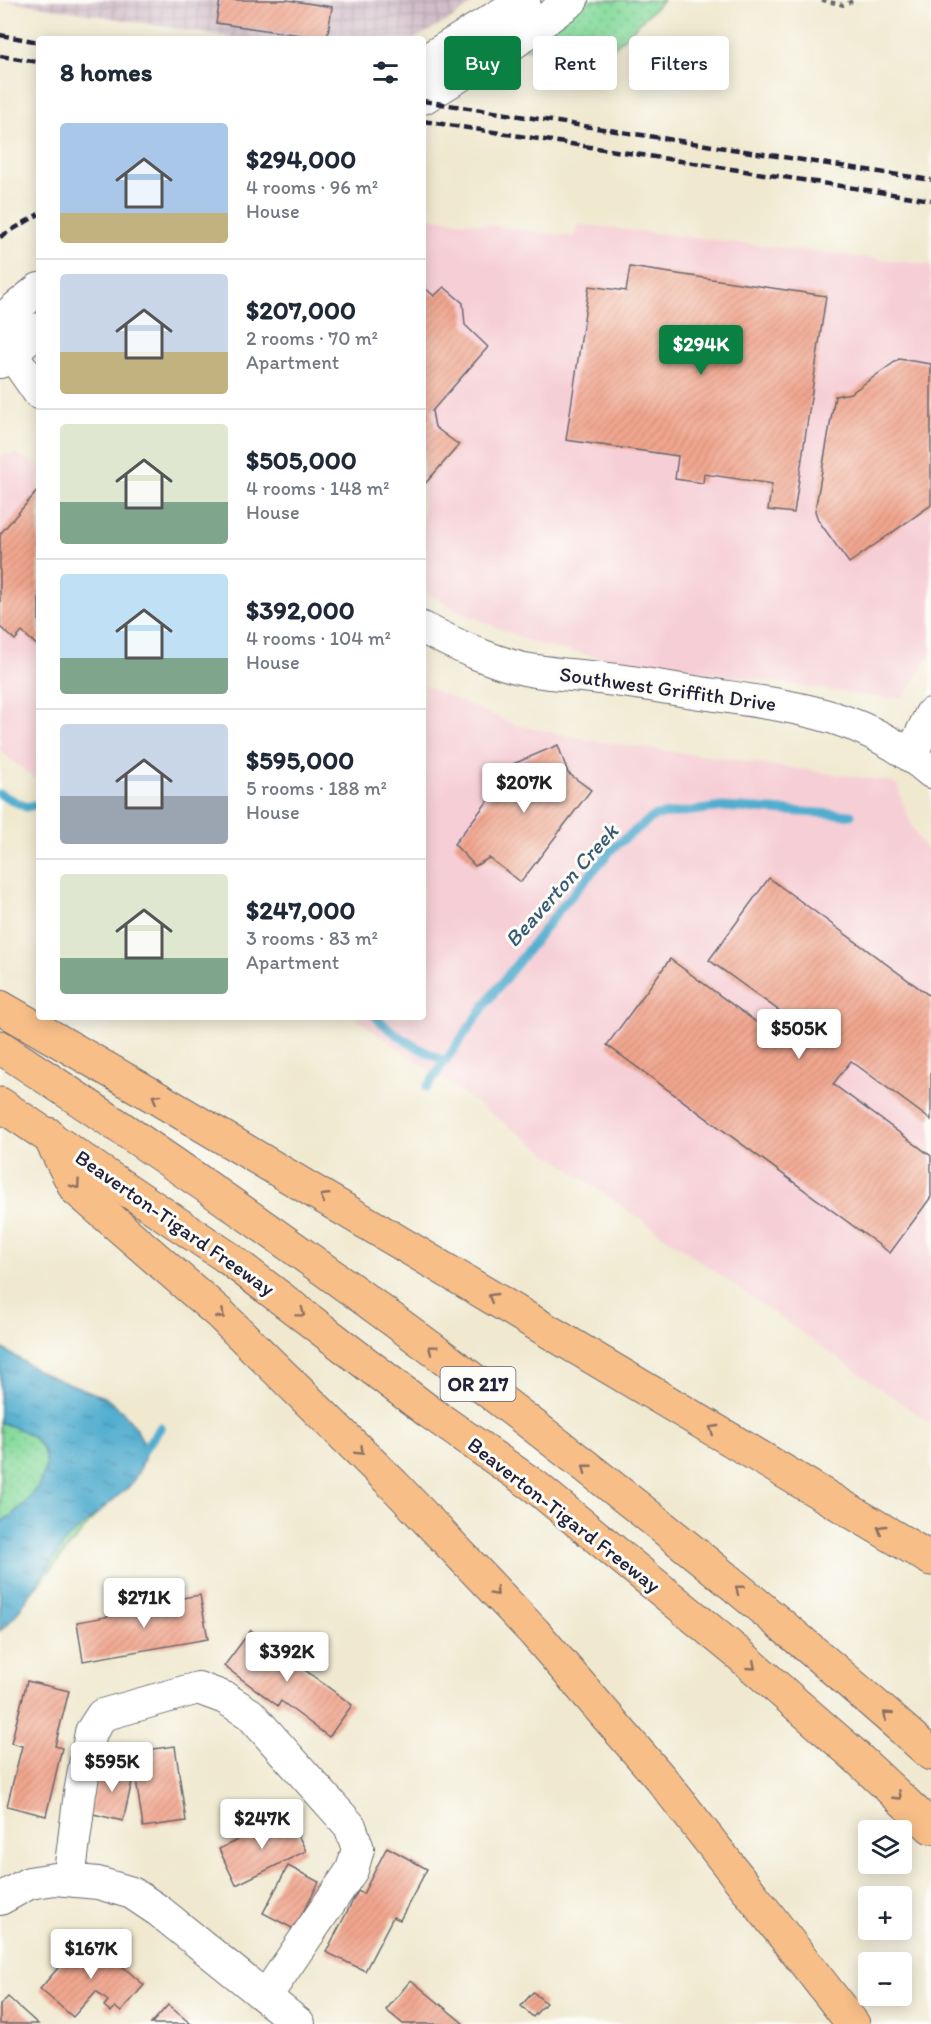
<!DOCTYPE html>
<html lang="en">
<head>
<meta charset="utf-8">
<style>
  :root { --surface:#fff; --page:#f2f2f3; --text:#1f2937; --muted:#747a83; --line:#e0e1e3; --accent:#0b8043 }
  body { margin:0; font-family:Itim,sans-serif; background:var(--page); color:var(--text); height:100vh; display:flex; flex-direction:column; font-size:22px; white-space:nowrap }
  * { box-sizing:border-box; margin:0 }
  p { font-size:20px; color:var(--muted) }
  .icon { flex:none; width:33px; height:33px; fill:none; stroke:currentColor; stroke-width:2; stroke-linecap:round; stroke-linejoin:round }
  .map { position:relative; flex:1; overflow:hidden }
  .drawer { position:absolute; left:36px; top:36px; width:390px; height:984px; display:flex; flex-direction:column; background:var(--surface); border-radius:6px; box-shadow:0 3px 15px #0003 }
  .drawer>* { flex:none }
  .hud { position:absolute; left:444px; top:36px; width:396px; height:54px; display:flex; gap:12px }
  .controls { position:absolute; left:858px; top:1820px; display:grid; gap:12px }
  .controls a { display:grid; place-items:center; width:54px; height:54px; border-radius:6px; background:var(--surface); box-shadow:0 3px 15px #0003; font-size:30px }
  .price { position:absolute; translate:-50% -51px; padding:0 14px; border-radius:6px; background:#fff; color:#222; font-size:20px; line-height:39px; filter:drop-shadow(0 2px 3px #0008) }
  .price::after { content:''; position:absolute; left:50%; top:36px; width:18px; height:14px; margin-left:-9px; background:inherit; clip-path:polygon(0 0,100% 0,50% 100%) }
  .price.current { background:var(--accent); color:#fff }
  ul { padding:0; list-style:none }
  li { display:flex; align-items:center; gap:18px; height:150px; padding:0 24px }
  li+li { border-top:2px solid var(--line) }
  li span { display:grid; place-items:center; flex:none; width:168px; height:120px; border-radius:6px; color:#555 }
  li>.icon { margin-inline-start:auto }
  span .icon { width:72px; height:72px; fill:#fffc; stroke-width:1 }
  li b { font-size:26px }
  h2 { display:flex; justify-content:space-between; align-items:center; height:72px; padding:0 24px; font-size:26px }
  .chip { padding:0 21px; border-radius:6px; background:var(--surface); box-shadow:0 3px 15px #0003; font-size:21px; line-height:54px }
  .chip.current { background:var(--accent); color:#fff }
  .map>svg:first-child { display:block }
</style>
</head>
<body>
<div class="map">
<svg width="931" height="2024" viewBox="0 0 931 2024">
  <defs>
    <pattern id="industrial-grid" width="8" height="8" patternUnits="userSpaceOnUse" patternTransform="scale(1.5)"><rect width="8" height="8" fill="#d1bdc9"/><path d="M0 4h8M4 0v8" fill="none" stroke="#b3a2ae"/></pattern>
    <pattern id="green-dots" width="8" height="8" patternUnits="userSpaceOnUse" patternTransform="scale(1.5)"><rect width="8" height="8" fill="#86da9c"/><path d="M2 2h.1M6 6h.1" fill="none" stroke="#73bb87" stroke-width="1.8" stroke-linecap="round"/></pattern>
    <pattern id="water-ripples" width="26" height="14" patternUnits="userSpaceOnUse" patternTransform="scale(1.5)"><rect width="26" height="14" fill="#51adcf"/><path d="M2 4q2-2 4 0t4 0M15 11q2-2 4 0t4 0" fill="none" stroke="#438ca9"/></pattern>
    <pattern id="building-hatch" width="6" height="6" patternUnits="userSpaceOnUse" patternTransform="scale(1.5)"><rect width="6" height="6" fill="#f1a68e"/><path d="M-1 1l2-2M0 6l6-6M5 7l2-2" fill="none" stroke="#ce8f7b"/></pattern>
  </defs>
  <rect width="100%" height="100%" fill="#fdfcf7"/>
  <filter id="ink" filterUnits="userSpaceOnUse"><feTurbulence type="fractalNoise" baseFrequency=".0167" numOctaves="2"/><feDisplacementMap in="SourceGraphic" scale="12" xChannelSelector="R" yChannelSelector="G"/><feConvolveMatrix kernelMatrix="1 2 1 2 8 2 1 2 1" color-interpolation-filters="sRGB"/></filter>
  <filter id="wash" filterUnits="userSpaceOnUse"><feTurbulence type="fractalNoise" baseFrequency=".008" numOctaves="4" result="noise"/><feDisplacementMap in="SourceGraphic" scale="24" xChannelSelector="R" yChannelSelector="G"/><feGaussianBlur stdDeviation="1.35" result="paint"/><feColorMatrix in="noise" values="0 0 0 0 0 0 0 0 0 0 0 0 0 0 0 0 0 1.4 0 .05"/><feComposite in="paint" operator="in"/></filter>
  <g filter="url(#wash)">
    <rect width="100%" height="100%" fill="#f0e9d0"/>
    <!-- built -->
    <g fill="#f6cfd6">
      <polygon points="423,216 574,237 577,224 931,265 931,654 907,692 903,697 890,699 592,656 536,644 460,612 423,591"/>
      <polygon points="16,454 39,467 39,782 0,751 0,456"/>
      <polygon points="423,685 516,725 588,740 893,782 899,787 900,795 913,829 931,857 931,1424 354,1017 423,1017"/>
    </g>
    <!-- industrial -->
    <polygon fill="url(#industrial-grid)" points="4,0 477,0 453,18 414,39 240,39"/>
    <!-- green -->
    <g fill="url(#green-dots)" stroke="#547e6c" stroke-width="1.5">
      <polygon points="541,0 663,0 601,60 503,46"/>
      <polygon points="0,1364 133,1470 0,1631"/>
    </g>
    <!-- water -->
    <path fill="url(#water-ripples)" stroke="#3a6885" stroke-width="1.5" d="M0,1347L40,1372L106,1398L124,1413L136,1429L143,1441L146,1452L141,1467L131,1485L67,1539L15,1616L0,1631V1523C29,1505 70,1460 26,1433C18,1428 8,1426 0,1422Z"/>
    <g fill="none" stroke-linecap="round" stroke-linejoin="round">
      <!-- stream -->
      <g stroke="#51adcf" stroke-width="9">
        <polyline points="0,794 26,807 39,804"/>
        <path d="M376,1017C395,1037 420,1050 445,1061"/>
        <polyline points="427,1087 490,998 560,909 614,847 654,816 723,807 851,815"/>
        <polyline points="137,1458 161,1427"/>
      </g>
    </g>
    <g id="blocks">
      <!-- building -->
      <g fill="url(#building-hatch)">
        <polygon points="220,0 287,0 332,7 327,39 216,23"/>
        <polygon points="630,267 826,296 794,513 768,510 772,484 704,474 703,483 675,479 678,456 566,440 589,286 626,291"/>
        <polygon points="423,286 434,296 444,287 463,303 465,325 488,347 432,411 435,427 459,445 423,486"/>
        <polygon points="899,359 931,364 931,505 849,563 818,520 815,511 835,396 851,393"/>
        <polygon points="39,489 39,647 22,632 15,640 0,627 0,534"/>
        <polygon points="558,745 568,773 591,790 521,882 489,858 475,866 454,844 507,777 506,767"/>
        <polygon points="769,878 931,997 931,1120 851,1061 833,1084 931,1156 931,1197 890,1253 607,1045 670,959 789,1046 803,1028 709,960"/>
        <polygon points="200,1595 208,1639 83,1661 77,1622 134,1612 133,1606"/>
        <polygon points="251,1630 352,1705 329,1737 281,1701 278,1706 224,1666"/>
        <polygon points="27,1681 69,1691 55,1746 62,1748 46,1816 7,1806 22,1746 11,1743"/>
        <polygon points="175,1746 186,1821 143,1827 132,1752"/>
        <polygon points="101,1766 134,1773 123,1821 89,1813"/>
        <polygon points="288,1815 306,1851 236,1885 219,1849"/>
        <polygon points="387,1847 427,1869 400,1920 393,1917 365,1971 326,1952 358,1891 363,1894"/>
        <polygon points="288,1866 319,1882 294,1929 263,1913"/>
        <polygon points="86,1935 144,1985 121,2012 115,2007 111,2012 104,2006 108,2001 96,1991 73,2017 40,1989"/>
        <polygon points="411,1980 464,2024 403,2024 386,2010"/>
        <polygon points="533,1992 546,2003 533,2017 521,2006"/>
        <polygon points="8,1997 38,2024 0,2024 0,2005"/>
        <polygon points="168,2005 191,2024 151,2024"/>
      </g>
    </g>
  </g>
  <g filter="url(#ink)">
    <use href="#blocks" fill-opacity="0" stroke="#6a686f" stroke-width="1.5"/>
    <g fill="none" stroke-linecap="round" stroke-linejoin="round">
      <defs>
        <g id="minor">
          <polyline points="423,62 524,0"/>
          <polyline points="423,98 512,44 572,0"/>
          <polyline points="0,321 39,289"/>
          <polyline points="0,337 39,393"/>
          <polyline points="0,362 39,329"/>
          <path d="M423,628C454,644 489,661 524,669C549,674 575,675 600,678C636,682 672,689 708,694C794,707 863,713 931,772"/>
          <polyline points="911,755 931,714"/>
          <polyline points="69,1880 80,1793 91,1732 102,1715 198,1688 225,1698 250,1714 350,1826 358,1849 352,1870 266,1996"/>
          <polyline points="0,1899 29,1883 55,1879 98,1883 132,1893 159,1911 299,2024"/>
        </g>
        <g id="highway">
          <polyline points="0,1007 157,1098 931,1559"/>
          <path d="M0,1047C326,1261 640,1495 931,1754"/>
          <polyline points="0,1104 227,1257 428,1411 536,1487 739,1654 851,1752 931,1827"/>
          <polyline points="48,1134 76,1189 219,1313 394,1485 534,1632 662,1780 853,2024"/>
        </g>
      </defs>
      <!-- minor casing -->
      <use href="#minor" stroke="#6a686f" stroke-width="34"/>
      <!-- highway casing -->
      <use href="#highway" stroke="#6a686f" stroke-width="35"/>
      <!-- path -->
      <polyline stroke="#6a686f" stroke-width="4" stroke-dasharray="4.5 4.5" stroke-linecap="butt" points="822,0 843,5 855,0"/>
      <!-- minor -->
      <use href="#minor" stroke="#fff" stroke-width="32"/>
      <!-- highway -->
      <use href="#highway" stroke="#f7be88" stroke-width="33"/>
      <!-- rail -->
      <g stroke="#22223b" stroke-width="4.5" stroke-dasharray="9 4.5" stroke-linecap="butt">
        <polyline points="0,35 39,42"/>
        <polyline points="0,56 39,62"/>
        <polyline points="423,101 931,180"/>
        <polyline points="423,121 931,200"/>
        <polyline points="0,237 39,214"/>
      </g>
    </g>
    <!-- one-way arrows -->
    <defs><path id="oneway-chevron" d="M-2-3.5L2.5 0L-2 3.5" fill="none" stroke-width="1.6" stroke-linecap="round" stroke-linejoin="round" transform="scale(1.5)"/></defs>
    <g stroke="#8c7062">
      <use href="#oneway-chevron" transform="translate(156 1098) rotate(-150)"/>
      <use href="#oneway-chevron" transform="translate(76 1185) rotate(55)"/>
      <use href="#oneway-chevron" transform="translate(324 1197) rotate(-149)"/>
      <use href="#oneway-chevron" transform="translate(492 1297) rotate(-149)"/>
      <use href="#oneway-chevron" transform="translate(301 1313) rotate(37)"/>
      <use href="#oneway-chevron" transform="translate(221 1315) rotate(43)"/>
      <use href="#oneway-chevron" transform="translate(432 1349) rotate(-143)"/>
      <use href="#oneway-chevron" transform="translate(713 1429) rotate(-149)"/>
      <use href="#oneway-chevron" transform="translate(360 1451) rotate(44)"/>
      <use href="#oneway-chevron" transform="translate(586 1468) rotate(-142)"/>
      <use href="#oneway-chevron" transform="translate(881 1529) rotate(-149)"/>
      <use href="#oneway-chevron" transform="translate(739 1589) rotate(-142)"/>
      <use href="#oneway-chevron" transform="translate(495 1592) rotate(47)"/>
      <use href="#oneway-chevron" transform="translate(752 1666) rotate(41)"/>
      <use href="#oneway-chevron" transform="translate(887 1715) rotate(-138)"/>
      <use href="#oneway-chevron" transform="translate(898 1796) rotate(43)"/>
    </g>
  </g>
  <g text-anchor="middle" stroke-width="6" stroke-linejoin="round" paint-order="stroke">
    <!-- shield labels -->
    <rect fill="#fdfcf7" stroke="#646373" stroke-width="1.5" x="440.5" y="1367" width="75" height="34" rx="4.5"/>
    <g font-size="20" font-weight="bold" fill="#22223b">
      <text x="478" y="1391">OR 217</text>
    </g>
    <!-- street labels -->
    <g font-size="21" fill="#22223b" stroke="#fdfcf7">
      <text transform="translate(668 689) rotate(8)" y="7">Southwest Griffith Drive</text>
      <text transform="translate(175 1223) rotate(35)" y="7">Beaverton-Tigard Freeway</text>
      <text transform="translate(564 1515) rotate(38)" y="7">Beaverton-Tigard Freeway</text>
    </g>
    <!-- water labels -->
    <g font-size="22" font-style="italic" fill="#355a76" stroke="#fdfcf7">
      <text transform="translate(561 885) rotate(-48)" y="8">Beaverton Creek</text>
    </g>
  </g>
</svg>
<div class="controls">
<a><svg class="icon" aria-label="layers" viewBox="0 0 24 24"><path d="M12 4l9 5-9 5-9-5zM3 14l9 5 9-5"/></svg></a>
<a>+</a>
<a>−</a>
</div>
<b class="price current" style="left:701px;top:376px">$294K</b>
<b class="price" style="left:524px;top:814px">$207K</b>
<b class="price" style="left:799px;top:1060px">$505K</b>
<b class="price" style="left:144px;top:1629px">$271K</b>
<b class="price" style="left:287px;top:1683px">$392K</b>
<b class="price" style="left:112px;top:1793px">$595K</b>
<b class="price" style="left:262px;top:1850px">$247K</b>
<b class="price" style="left:91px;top:1980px">$167K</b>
<div class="hud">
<a class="chip current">Buy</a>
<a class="chip">Rent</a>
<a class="chip">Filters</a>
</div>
<section class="drawer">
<h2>8 homes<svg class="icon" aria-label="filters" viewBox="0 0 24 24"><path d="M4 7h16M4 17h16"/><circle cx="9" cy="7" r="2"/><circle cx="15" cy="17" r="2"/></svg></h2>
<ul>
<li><span style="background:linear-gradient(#a9c7e8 75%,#c2b280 0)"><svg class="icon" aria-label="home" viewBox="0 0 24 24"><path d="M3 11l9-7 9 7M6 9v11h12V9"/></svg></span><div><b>$294,000</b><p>4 rooms · 96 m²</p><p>House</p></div></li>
<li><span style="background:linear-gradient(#c9d6e8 65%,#c2b280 0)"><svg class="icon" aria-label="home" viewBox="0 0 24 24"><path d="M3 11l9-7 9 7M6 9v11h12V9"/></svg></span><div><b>$207,000</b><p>2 rooms · 70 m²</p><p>Apartment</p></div></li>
<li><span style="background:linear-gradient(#dfe7d0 65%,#7fa58c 0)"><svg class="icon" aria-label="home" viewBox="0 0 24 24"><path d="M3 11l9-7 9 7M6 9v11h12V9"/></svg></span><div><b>$505,000</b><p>4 rooms · 148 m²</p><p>House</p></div></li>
<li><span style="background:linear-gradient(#bfe0f5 70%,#7fa58c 0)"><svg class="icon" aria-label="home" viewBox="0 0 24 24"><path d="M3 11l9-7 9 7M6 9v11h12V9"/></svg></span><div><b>$392,000</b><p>4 rooms · 104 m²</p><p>House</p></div></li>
<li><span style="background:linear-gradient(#c9d6e8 60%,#9aa5b1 0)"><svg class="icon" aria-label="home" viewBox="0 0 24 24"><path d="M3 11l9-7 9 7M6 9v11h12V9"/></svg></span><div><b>$595,000</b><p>5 rooms · 188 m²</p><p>House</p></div></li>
<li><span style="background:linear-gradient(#dfe7d0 70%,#7fa58c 0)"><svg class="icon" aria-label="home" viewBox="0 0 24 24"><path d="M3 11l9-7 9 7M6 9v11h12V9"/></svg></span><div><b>$247,000</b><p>3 rooms · 83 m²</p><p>Apartment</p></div></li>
</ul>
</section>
</div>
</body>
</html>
